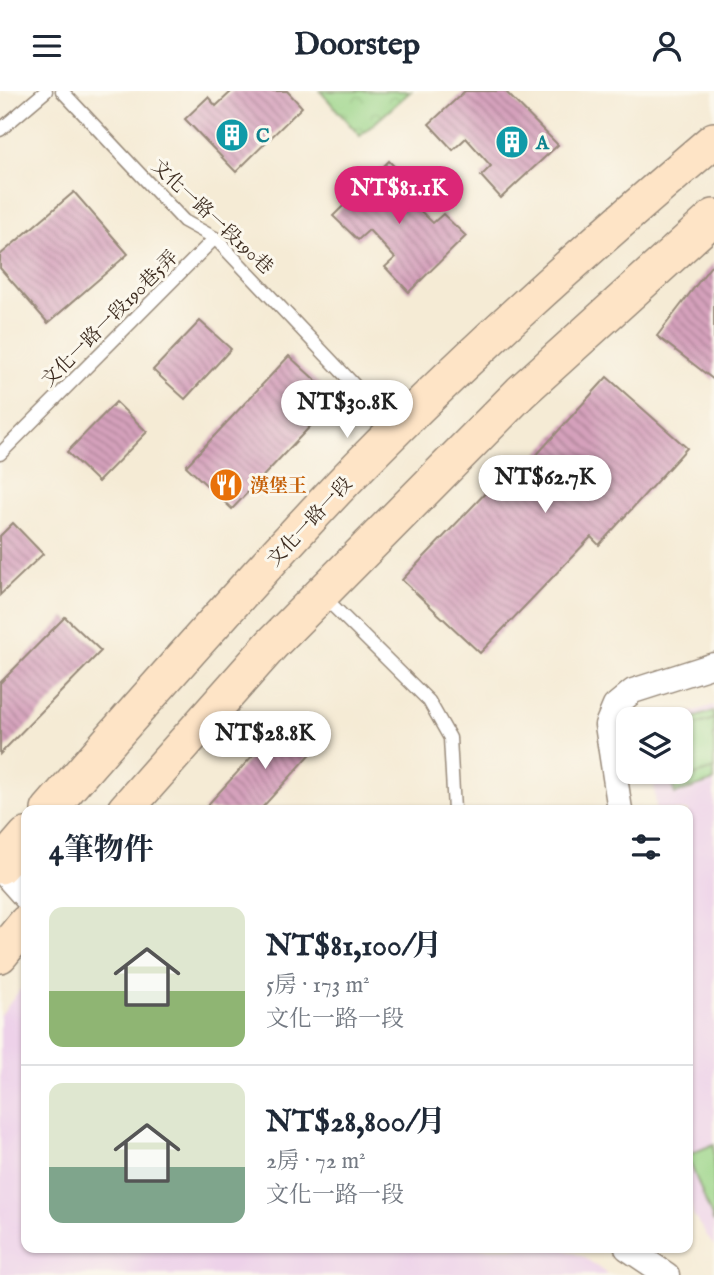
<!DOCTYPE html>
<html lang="zh-TW">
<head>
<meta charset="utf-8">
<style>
  :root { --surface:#fff; --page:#f2f2f3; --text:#1f2937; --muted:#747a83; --line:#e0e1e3; --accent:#db2777 }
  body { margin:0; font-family:"IM FELL English","Noto Serif TC",serif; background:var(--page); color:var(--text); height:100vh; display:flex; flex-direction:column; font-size:26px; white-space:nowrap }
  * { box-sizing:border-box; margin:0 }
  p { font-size:23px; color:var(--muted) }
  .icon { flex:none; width:38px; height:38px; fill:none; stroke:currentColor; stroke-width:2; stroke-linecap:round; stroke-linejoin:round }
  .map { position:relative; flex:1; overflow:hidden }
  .sheet { position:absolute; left:21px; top:714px; width:672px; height:448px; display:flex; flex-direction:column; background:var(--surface); border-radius:14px; box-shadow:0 2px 5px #0004 }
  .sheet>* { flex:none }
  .controls { position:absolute; left:616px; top:616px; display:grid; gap:14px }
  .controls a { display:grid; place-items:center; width:77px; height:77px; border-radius:14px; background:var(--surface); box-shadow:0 2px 5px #0004; font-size:35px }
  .price { position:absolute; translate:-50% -60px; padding:0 16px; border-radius:24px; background:#fff; color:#222; font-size:23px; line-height:46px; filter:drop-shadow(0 2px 4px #0008) }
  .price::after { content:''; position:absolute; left:50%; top:42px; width:21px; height:16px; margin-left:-10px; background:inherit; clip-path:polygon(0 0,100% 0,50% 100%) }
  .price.active { background:var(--accent); color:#fff }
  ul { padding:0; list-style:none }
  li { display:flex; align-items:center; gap:21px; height:175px; padding:0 28px }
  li+li { border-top:2px solid var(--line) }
  li span { display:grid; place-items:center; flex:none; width:196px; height:140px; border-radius:14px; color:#555 }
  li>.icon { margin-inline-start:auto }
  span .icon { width:84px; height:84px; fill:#fffc; stroke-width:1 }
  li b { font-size:30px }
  h2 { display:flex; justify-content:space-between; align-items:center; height:84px; padding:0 28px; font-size:30px }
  header { display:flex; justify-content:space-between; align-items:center; height:91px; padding:0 28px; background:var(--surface); font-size:32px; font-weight:700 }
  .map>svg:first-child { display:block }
</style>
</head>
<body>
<header><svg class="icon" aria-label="menu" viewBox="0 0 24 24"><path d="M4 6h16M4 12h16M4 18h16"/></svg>Doorstep<svg class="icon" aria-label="person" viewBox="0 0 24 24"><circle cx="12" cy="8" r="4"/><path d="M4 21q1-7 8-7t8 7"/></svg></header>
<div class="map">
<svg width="714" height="1184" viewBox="0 0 714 1184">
  <defs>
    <pattern id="park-crowns" width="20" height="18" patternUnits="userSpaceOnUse" patternTransform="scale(1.75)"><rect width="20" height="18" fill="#9ad487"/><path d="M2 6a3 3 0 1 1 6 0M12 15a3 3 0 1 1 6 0" fill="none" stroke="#86b674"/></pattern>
    <pattern id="building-back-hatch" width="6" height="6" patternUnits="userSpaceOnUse" patternTransform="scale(1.75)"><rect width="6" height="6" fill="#d5a1bc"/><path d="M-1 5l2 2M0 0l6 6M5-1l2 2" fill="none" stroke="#ae8398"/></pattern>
  </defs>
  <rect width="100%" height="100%" fill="#fbf7ec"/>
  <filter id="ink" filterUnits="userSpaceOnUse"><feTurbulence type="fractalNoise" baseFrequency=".0143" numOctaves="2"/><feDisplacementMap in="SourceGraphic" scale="14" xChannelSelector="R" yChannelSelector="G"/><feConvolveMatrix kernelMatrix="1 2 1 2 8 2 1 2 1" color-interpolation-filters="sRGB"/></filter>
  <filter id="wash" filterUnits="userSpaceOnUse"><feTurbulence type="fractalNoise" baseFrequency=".00686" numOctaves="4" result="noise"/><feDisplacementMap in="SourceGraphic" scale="28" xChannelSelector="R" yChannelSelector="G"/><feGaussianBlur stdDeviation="1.57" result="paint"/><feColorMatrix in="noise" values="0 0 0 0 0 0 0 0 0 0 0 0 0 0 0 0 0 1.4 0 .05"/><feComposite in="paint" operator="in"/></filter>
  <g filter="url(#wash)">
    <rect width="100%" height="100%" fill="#f5ebd5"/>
    <!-- built -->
    <g fill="#edd1e9">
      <polygon points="714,614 714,1155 693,1124 688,1099 688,719 656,719 653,681 681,681 681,628 670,628"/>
      <polygon points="26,891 26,1157 561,1157 584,1166 608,1184 0,1184 0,925"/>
    </g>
    <!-- park -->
    <g fill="url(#park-crowns)" stroke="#6a7f52" stroke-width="2">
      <polygon points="320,0 411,0 360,45"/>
      <polygon points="714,620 714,690 675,703 668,681 681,681 681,631"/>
    </g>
    <!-- pitch -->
    <g fill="#9ad487" stroke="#6a7f52" stroke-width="2">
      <polygon points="714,628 714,678 676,690 673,681 681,681 681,639"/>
      <polygon points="714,1053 714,1132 688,1066 688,1064"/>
    </g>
    <g id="blocks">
      <!-- building -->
      <g fill="url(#building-back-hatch)">
        <polygon points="232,0 287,0 302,16 236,81 185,28 208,6 216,15"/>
        <polygon points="465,0 505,0 558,54 501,107 481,85 491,75 466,47 453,59 429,33"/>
        <polygon points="389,70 414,96 404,104 433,132 443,123 466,145 409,201 385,176 395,167 369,139 358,149 333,125"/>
        <polygon points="74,101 128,163 48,232 0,177 0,164"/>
        <polygon points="714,171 714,289 657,245"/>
        <polygon points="200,230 231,258 185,308 153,279"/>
        <polygon points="289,265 336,308 232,418 186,375"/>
        <polygon points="607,286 687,357 599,454 591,446 480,562 402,489 495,392 504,400"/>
        <polygon points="116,311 147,341 98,391 67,361"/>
        <polygon points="13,432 43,463 0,504 0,445"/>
        <polygon points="65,526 101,560 0,663 0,592"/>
        <polygon points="286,628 317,656 260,719 203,719"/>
      </g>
    </g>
  </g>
  <g filter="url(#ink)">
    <use href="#blocks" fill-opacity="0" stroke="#988a7a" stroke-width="2"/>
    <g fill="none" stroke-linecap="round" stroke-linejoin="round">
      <defs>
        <g id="lane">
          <polyline points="62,0 184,130 215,147 395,337"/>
          <polyline points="0,39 46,0"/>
          <polyline points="0,363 215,147"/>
          <polyline points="322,504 429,610 450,647 454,719"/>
        </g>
        <g id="street">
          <polyline points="620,719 607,634 615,615 633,600 714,574"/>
          <polyline points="0,778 26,807"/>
          <polyline points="627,1157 667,1184"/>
        </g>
        <g id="secondary">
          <path d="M49,719C144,610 239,502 338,397C456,274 584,160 714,49"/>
          <polyline points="125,719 272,553 521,301 714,126"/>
          <polyline points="0,775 26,745"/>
          <polyline points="0,864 26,832"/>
        </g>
      </defs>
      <!-- lane casing -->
      <use href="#lane" stroke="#988a7a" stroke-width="15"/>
      <!-- street casing -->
      <use href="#street" stroke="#988a7a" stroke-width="27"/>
      <!-- secondary casing -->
      <use href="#secondary" stroke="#988a7a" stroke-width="38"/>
      <!-- lane -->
      <use href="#lane" stroke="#fff" stroke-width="12"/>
      <!-- street -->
      <use href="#street" stroke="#fff" stroke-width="24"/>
      <!-- secondary -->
      <use href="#secondary" stroke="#fee4c6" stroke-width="35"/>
    </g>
  </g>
  <!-- icons -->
  <defs>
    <symbol id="building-disc" viewBox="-11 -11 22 22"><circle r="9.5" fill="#0f9aa8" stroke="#fbf7ec"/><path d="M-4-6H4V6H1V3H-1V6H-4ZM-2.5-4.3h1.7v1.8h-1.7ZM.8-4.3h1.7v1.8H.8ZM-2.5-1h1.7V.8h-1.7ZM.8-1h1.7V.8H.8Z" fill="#fff"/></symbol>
    <symbol id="restaurant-disc" viewBox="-11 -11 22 22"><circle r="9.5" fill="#e8710a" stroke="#fbf7ec"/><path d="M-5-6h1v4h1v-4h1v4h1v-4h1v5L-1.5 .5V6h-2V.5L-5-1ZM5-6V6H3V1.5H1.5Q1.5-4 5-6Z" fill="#fff"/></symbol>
  </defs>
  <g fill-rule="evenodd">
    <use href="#building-disc" x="213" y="25" width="38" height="38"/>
    <use href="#building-disc" x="493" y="32" width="38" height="38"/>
    <use href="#restaurant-disc" x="207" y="375" width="38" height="38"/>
  </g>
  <g text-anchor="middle" stroke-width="6" stroke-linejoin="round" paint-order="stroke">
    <!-- culture labels -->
    <g font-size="19" font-weight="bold" fill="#0d838f" stroke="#fbf7ec" text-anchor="start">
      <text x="256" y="51">C</text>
      <text x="536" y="58">A</text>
    </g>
    <!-- street labels -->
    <g font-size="19" fill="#3b2a1e" stroke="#fbf7ec">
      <text transform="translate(213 125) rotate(43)" y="7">文化一路一段190巷</text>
      <text transform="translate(109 227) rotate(-45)" y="7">文化一路一段190巷5弄</text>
      <text transform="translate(309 430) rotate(-47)" y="7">文化一路一段</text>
    </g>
    <!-- food labels -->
    <g font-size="19" font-weight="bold" fill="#c56008" stroke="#fbf7ec" text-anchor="start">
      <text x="250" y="401">漢堡王</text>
    </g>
  </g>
</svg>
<div class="controls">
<a><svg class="icon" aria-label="layers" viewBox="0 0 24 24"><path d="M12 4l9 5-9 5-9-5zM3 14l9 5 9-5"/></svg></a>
</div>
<b class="price active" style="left:399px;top:135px">NT$81.1K</b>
<b class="price" style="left:347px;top:349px">NT$30.8K</b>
<b class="price" style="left:545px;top:424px">NT$62.7K</b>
<b class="price" style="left:265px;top:680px">NT$28.8K</b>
<section class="sheet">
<h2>4筆物件<svg class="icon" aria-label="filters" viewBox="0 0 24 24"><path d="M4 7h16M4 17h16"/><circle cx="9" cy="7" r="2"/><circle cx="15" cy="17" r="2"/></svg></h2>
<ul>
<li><span style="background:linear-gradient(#dfe7d0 60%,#8fb573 0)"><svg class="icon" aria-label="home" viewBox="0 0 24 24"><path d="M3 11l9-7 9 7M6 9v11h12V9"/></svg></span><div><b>NT$81,100/月</b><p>5房 · 173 m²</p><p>文化一路一段</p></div></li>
<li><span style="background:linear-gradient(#dfe7d0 60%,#7fa58c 0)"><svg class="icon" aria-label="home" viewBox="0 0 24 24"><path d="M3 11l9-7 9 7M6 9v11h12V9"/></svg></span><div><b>NT$28,800/月</b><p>2房 · 72 m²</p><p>文化一路一段</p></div></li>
</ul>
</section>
</div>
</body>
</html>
